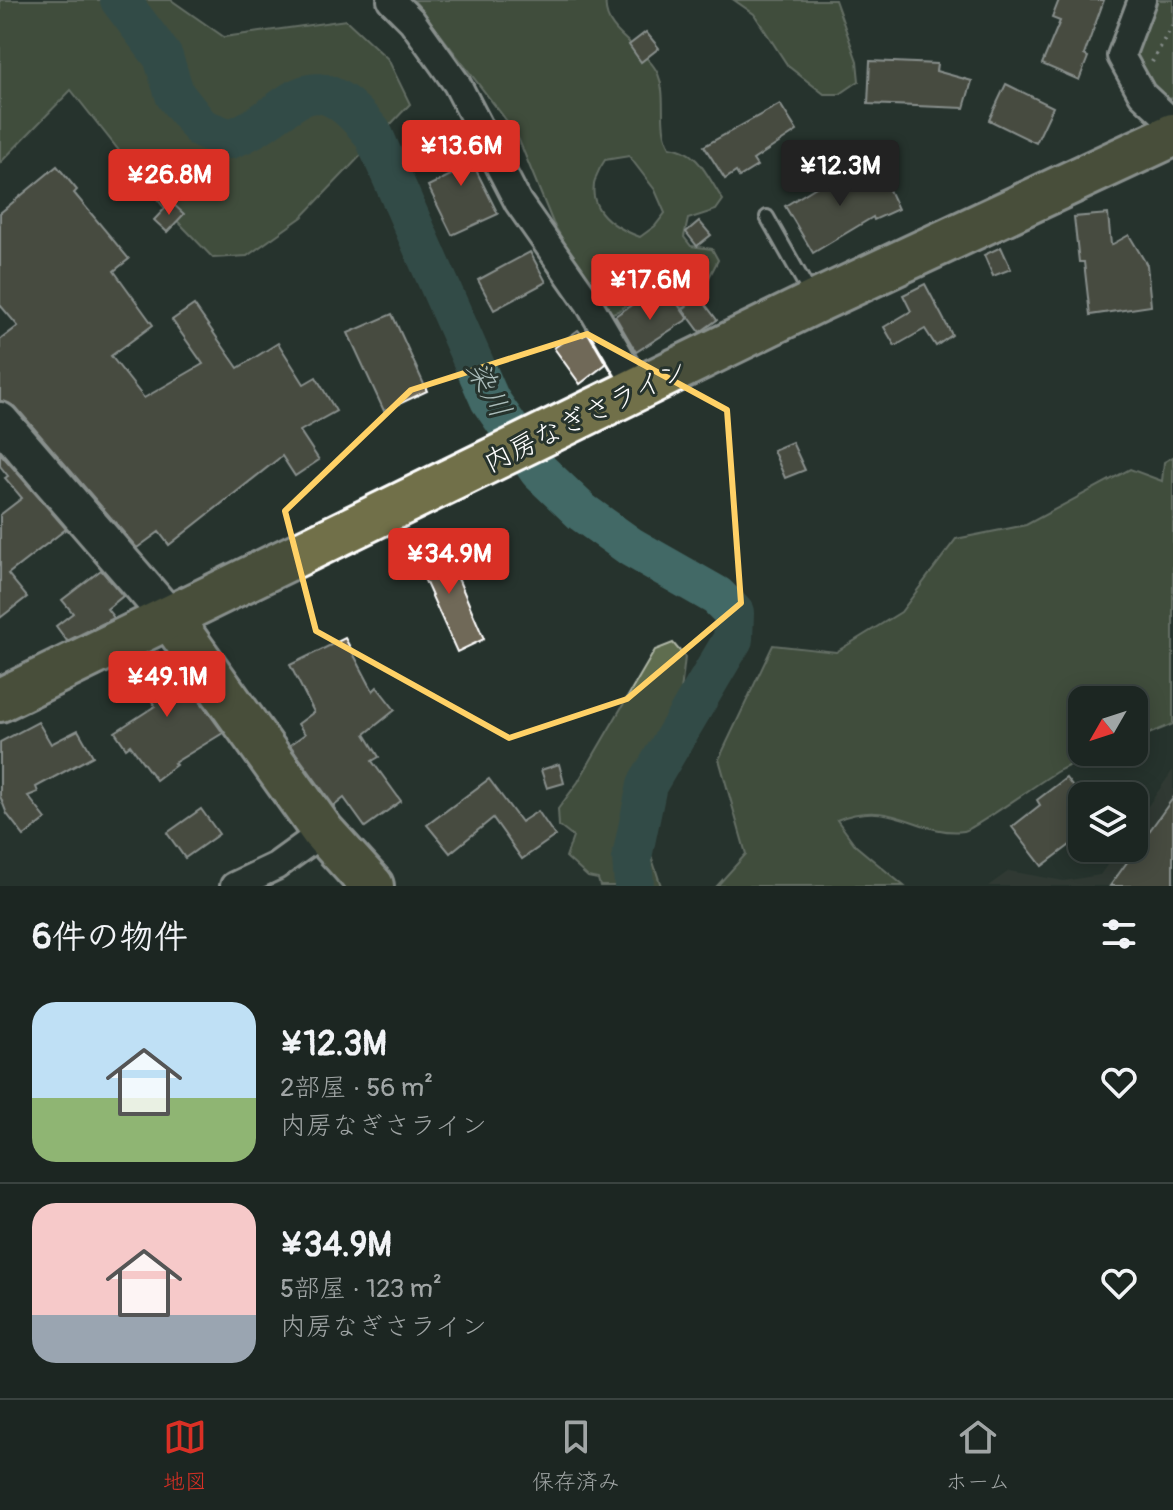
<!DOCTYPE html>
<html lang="ja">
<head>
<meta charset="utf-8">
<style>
  :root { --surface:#1c2622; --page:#29322f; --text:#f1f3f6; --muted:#a0a5a5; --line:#3a4340; --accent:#d93025 }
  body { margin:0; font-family:Pangolin,"Klee One",sans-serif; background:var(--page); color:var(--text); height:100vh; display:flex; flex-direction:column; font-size:30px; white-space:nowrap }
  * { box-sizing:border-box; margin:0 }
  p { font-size:26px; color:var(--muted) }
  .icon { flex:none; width:44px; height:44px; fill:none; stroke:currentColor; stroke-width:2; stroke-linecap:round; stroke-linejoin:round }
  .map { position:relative; height:886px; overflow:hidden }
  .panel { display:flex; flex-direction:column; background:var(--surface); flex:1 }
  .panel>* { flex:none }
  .needle { width:52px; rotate:231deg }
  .tools { position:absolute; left:1068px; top:686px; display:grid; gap:16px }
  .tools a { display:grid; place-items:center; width:80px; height:80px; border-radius:16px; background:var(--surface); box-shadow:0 4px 20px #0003,0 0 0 2px var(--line); font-size:40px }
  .price { position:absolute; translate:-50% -68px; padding:0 18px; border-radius:8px; background:var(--accent); color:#fff; font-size:26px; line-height:52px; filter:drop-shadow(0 2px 4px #0008) }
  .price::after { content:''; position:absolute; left:50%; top:48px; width:24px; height:18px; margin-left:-12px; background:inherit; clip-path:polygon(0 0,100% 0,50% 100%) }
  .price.on { background:#222; color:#fff }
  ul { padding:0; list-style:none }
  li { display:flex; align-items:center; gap:24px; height:200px; padding:0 32px }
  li+li { border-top:2px solid var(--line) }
  li span { display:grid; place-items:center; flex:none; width:224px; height:160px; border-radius:24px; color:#555 }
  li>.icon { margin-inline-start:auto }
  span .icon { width:96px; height:96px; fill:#fffc; stroke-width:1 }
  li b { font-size:34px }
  h2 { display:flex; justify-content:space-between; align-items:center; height:96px; padding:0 32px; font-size:34px }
  .tabs { display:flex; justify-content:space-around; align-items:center; height:112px; border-top:2px solid var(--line); background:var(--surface); font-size:22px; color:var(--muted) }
  .tabs a { display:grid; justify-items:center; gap:4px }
  .tabs .on { color:var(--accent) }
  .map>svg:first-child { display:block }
</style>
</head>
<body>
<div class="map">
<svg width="1173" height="886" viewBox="0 0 1173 886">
  <rect width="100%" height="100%" fill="#26332d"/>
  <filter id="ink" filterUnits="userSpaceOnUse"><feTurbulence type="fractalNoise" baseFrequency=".0125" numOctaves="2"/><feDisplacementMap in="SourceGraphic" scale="16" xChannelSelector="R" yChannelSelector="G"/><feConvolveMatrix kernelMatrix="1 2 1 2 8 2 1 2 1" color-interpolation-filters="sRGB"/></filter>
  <g filter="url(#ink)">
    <!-- built -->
    <polygon fill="#3c433a" points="1173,770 1173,886 988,886 1009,871 1064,881 1100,875 1119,848 1134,848 1134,826"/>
    <!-- green -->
    <g fill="#5f6d4f" stroke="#afb6a7" stroke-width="2" fill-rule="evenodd">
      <polygon points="0,0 171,0 224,37 346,20 388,59 410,104 302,217 247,256 213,258 162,205 71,90 0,163"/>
      <path d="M414,0H606C601,34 647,48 658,74C668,97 657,125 670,147C699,150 708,178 723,200L716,210L688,219L684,237L691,246L712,249L718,260L694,307L685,309L668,296L654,298L644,292L618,311L607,315L553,223L516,133ZM629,156L655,190L665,213L655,226L640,237C602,223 578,199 605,160Z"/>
      <polygon points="734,0 835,0 857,61 859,81 840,94 824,94 788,66 754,14"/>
      <polygon points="1145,0 1173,0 1173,98 1160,101 1124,73"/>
      <path d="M1173,457V724L1134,740V700H1082V752H1103C1088,758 1072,763 1058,771C1042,780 973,830 964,831C920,837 893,797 837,820L856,846L904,886H717L746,854L719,759L773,645L836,652L901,612L956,539L1026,525L1130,469L1162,481L1164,462Z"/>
      <polygon points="673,643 685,657 680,700 646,840 661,886 600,886 598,879 588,877 566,857 573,837 559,826 558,809 578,782 655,650"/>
    </g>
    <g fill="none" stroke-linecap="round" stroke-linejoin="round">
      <!-- river -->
      <path stroke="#436966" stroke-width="40" d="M120,0L163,57L175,95L201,128L230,139C296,115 306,52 373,134L490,400L539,471L582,512L631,547L717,596L734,613L733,639L647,785L632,857L634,886"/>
    </g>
    <!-- building -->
    <g fill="#706958" stroke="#fff" stroke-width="2">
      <polygon points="1059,0 1104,0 1084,55 1088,57 1079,80 1042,64 1060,21 1052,18"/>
      <polygon points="646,32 659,48 641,62 629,45"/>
      <polygon points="870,61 937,64 936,71 972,81 964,108 868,104"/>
      <polygon points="1006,84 1053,107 1036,143 989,120"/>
      <polygon points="780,104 797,131 753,160 757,166 739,177 736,172 725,179 704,146"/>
      <polygon points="454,126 498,214 452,235 428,186 455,173 436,135"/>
      <polygon points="57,166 77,190 74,193 129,259 114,271 153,325 111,356 144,398 203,364 172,320 194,305 238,368 278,343 304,384 316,377 336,411 300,431 319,460 295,476 282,456 169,545 159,532 137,548 16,407 0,401 0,340 18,326 0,305 0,213"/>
      <polygon points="841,172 847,183 869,173 871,177 881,173 898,209 874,220 873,217 813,253 785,206"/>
      <polygon points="171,202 184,214 167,232 154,220"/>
      <polygon points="1108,214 1111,245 1129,235 1147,265 1151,306 1090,315 1084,262 1079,262 1074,217"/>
      <polygon points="699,221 711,235 697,246 686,232"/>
      <polygon points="1001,247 1011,269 993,276 984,255"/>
      <polygon points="530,252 546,282 494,310 478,280"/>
      <polygon points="925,284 952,335 936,346 925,329 895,346 884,327 911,311 903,295"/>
      <polygon points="672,296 688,319 636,352 615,316 639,300 647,312"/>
      <polygon points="699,296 717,320 700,332 683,309"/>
      <polygon points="392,314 427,391 384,411 348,333"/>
      <polygon points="578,330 583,336 588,333 606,364 580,384 554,348"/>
      <polygon points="792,442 805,470 785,478 773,450"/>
      <polygon points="0,453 66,529 8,574 27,597 0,618 0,515 22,498 5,478 8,476 0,466"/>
      <polygon points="442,541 484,639 457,652 413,554"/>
      <polygon points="101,570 123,596 107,609 114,618 67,641 56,626 73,613 62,600"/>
      <polygon points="345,638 373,691 377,687 395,710 365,734 379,757 372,761 401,801 365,827 344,798 334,806 290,745 305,734 298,724 314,712 290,665"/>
      <polygon points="158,652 169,669 174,665 223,733 174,763 176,765 156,780 130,745 126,748 115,732 155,706 131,669"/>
      <polygon points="38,722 51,744 78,730 93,756 36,787 38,792 28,796 46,819 24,836 7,814 0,796 0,742"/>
      <polygon points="559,764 564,783 547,788 541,770"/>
      <polygon points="1066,778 1082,799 1082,836 1042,866 1012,827 1040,805 1037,800"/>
      <polygon points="489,779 521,822 538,811 555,836 522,859 493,818 450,853 427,825"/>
      <polygon points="1173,798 1173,886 1110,886"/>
      <polygon points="201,809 219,834 185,858 167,833"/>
    </g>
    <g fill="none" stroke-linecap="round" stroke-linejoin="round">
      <defs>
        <polyline id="service" points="767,217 811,295"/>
        <g id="minor">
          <polyline points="391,0 412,21 457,84 518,202 588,302 639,389"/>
          <polyline points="1142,0 1121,56 1142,94 1173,123"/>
          <polyline points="234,886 276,866 323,832"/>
        </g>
        <polyline id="secondary" points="0,421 170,618"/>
        <g id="trunk">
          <polyline points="170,618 323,832 372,886"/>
          <polyline points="0,700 815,302 1173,135"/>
        </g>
      </defs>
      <!-- service casing -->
      <use href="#service" stroke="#fff" stroke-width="18"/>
      <!-- minor casing -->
      <use href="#minor" stroke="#fff" stroke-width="32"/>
      <!-- secondary casing -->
      <use href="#secondary" stroke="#fff" stroke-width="42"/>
      <!-- trunk casing -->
      <use href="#trunk" stroke="#fff" stroke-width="48"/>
      <!-- path -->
      <polyline stroke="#fff" stroke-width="4" stroke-dasharray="2 6" stroke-linecap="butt" points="1152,62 1173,24"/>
      <!-- service -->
      <use href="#service" stroke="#26332d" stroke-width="12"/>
      <!-- minor -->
      <use href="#minor" stroke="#26332d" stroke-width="26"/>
      <!-- secondary -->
      <use href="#secondary" stroke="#26332d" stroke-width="36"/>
      <!-- trunk -->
      <use href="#trunk" stroke="#71704a" stroke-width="42"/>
    </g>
  </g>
  <!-- marked area -->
  <path d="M0 0H1173V886H0ZM587,334L727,410L741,603L627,699L509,738L316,631L285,511L411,390Z" fill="#26332d" fill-opacity=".55" fill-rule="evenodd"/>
  <path fill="none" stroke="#ffd166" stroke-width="6" stroke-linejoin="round" d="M587,334L727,410L741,603L627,699L509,738L316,631L285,511L411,390Z"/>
  <g text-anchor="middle" stroke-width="6" stroke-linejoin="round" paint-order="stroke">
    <!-- street labels -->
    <g font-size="28" fill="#fff" stroke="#26332d">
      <text transform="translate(585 415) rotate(-26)" y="10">内房なぎさライン</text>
    </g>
    <!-- water labels -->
    <g font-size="30" font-style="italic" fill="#aabcba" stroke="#26332d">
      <text transform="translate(489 389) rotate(62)" y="10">染川</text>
    </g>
  </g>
</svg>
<div class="tools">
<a><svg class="needle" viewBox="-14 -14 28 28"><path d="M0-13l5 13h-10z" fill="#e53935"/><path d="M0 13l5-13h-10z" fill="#a0a5a5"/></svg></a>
<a><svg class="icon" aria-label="layers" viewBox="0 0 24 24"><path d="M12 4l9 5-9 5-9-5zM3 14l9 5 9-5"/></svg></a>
</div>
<b class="price" style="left:461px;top:188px">¥13.6M</b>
<b class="price on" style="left:840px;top:208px">¥12.3M</b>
<b class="price" style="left:169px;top:217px">¥26.8M</b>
<b class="price" style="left:650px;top:322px">¥17.6M</b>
<b class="price" style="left:449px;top:596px">¥34.9M</b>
<b class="price" style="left:167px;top:719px">¥49.1M</b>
</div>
<section class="panel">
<h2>6件の物件<svg class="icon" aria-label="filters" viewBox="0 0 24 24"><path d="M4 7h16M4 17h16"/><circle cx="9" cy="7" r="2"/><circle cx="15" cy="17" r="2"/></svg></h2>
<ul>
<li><span style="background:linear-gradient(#bfe0f5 60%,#8fb573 0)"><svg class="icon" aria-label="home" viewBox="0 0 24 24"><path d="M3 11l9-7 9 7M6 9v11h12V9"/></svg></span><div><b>¥12.3M</b><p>2部屋 · 56 m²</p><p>内房なぎさライン</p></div><svg class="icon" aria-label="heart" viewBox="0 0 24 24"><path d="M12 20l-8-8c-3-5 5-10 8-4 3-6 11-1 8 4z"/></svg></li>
<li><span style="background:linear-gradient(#f6c9c9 70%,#9aa5b1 0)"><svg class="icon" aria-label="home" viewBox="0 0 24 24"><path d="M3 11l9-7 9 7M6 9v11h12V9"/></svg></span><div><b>¥34.9M</b><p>5部屋 · 123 m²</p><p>内房なぎさライン</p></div><svg class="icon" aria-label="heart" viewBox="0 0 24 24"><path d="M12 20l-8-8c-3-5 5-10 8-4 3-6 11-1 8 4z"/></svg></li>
</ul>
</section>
<nav class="tabs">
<a class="on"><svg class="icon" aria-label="map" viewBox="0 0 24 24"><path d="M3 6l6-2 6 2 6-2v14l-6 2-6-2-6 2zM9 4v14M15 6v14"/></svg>地図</a>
<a><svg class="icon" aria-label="saved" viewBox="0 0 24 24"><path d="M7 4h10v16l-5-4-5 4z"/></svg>保存済み</a>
<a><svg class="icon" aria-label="home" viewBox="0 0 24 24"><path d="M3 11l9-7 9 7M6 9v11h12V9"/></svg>ホーム</a>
</nav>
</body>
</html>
